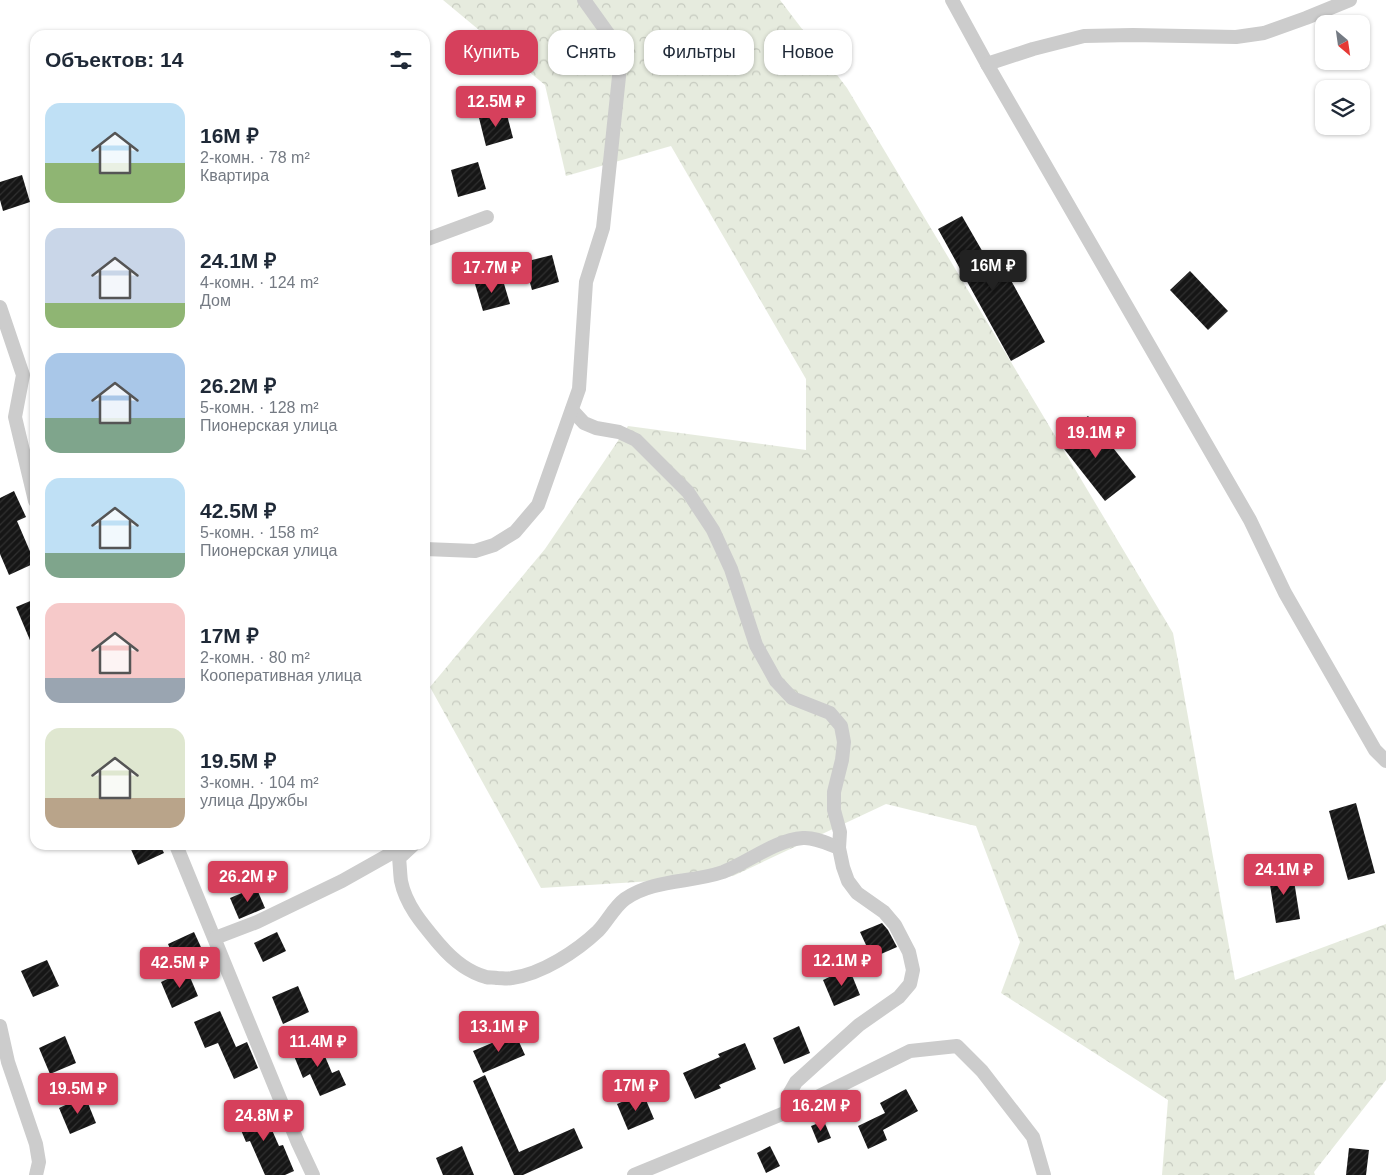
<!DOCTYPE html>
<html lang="ru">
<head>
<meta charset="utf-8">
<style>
  :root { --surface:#fff; --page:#f6f6f7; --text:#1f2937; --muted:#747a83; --accent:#d6405c }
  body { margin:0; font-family:Helvetica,sans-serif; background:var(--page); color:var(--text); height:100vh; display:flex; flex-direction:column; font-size:19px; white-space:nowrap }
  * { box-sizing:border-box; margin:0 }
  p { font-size:16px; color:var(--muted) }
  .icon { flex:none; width:28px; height:28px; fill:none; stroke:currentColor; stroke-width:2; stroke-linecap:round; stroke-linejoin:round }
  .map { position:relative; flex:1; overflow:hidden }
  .details { position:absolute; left:30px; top:30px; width:400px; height:820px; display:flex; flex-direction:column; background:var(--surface); border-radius:15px; box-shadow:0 1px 4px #0004 }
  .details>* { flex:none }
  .banner { position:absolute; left:445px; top:30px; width:475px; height:45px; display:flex; gap:10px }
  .needle { width:32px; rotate:151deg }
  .controls { position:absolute; left:1315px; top:15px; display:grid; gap:10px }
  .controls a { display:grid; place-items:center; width:55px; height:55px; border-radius:10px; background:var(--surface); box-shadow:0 1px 4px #0004; font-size:25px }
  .price { position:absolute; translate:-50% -42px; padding:0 11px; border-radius:5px; background:var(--accent); color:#fff; font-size:16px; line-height:32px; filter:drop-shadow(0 1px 2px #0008) }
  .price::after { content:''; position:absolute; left:50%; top:30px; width:15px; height:11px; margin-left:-8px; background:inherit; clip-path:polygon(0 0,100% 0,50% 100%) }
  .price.selected { background:#222; color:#fff }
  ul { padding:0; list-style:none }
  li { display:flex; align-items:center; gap:15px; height:125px; padding:0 15px }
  li span { display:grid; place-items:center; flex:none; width:140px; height:100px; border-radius:15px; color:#555 }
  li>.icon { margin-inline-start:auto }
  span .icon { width:60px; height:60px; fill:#fffc; stroke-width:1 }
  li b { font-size:21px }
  h2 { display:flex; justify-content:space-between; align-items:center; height:60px; padding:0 15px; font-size:21px }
  .pill { padding:0 18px; border-radius:15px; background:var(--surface); box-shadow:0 1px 4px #0004; font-size:18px; line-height:45px }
  .pill.selected { background:var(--accent); color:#fff }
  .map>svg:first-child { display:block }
</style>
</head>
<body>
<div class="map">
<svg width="1386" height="1175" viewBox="0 0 1386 1175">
  <defs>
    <pattern id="forest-crowns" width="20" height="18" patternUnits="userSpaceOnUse" patternTransform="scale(1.25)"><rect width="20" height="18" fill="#e6ebde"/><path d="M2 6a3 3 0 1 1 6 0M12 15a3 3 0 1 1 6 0" fill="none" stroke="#c6cabf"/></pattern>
    <pattern id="building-hatch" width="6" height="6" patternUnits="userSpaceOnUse" patternTransform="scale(1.25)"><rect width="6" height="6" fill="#161616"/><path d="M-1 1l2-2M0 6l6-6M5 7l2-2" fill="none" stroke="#303030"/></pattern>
  </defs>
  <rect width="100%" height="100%" fill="#fff"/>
  <!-- forest -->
  <polygon fill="url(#forest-crowns)" points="443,0 780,0 847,88 1173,633 1235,980 1386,924 1386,1080 1314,1172 1315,1175 1162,1175 1168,1100 1001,993 1020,942 976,826 886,804 733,876 541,888 430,687 545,549 628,426 806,450 806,379 671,146 566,176 545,85"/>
  <!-- building -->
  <g fill="url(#building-hatch)">
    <polygon points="506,111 513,138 486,146 479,118"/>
    <polygon points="478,162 486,189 458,197 451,170"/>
    <polygon points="22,175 30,202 3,211 0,200 0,182"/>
    <polygon points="962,216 999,280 1008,275 1045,342 1011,361 938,229"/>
    <polygon points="552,255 559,282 532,290 524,262"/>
    <polygon points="1190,271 1228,311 1208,330 1170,290"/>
    <polygon points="502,277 510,304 483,311 475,284"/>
    <polygon points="1088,416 1136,477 1105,501 1057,440"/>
    <polygon points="14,491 26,517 17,521 35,563 9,575 0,554 0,498"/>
    <polygon points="35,599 35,652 16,607"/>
    <polygon points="1356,803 1375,873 1348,880 1329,811"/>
    <polygon points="129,845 160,845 164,853 138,865"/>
    <polygon points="1292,868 1300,919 1276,923 1268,872"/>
    <polygon points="256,887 265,908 239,919 230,898"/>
    <polygon points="882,923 888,930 897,947 872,958 860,932"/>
    <polygon points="194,932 206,958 179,970 168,944"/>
    <polygon points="277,932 286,951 263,962 254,943"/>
    <polygon points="47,960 59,986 33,997 21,971"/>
    <polygon points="849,968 860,995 834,1006 823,980"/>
    <polygon points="187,970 198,996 172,1008 161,982"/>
    <polygon points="298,986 309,1012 283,1024 272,997"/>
    <polygon points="220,1011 236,1047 247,1042 258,1068 234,1079 218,1043 205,1048 194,1022"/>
    <polygon points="799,1026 810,1053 784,1064 773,1038"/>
    <polygon points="515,1033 525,1055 483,1073 473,1051"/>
    <polygon points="65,1036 76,1063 50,1074 39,1048"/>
    <polygon points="318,1040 332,1073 339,1070 346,1085 320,1096 310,1074 303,1078 292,1051"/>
    <polygon points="745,1043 756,1069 719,1085 721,1088 695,1099 683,1073 720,1057 718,1054"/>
    <polygon points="485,1075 519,1152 574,1128 583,1148 523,1175 514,1175 473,1081"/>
    <polygon points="906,1089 918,1111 883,1130 887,1140 868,1149 858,1126 885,1113 880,1103"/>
    <polygon points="643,1093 654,1119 628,1130 617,1104"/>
    <polygon points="85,1096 96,1123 70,1134 59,1108"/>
    <polygon points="261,1105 279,1146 283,1145 294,1171 285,1175 265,1175 250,1141 246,1142 235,1116"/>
    <polygon points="824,1121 831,1138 818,1143 811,1126"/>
    <polygon points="462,1146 474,1175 443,1175 436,1158"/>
    <polygon points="770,1146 780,1166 766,1173 757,1153"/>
    <polygon points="1349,1148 1369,1150 1366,1175 1346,1175"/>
  </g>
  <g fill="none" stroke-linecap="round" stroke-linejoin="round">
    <!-- minor -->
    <g stroke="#ccc" stroke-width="14">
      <polyline points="952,0 987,64 1250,520 1285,593 1375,750 1386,761"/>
      <polyline points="987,64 1033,49 1084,36 1133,35 1236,37 1264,33 1306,18 1350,0"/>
      <polyline points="425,240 487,217"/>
      <polyline points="0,307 23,375 15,417 35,501"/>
      <polyline points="572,410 584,423 596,428 619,432 636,440 688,492 713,530 731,569 756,645 776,681 792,698 830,713 841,726 844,742 842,760 834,792 834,810 840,832 839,848 843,867 848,881 857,893 884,912 895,925 909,952 913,970 910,984 899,997 859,1025 796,1082 788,1096 787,1112"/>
      <polyline points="425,549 475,551 494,545 515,532 538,505 579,389 586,282 603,228 620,67 612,39 584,0"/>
      <polyline points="176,845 298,1143 313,1175"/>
      <path d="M413,845L399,858C400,866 400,874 401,881C406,906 424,926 440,945C452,959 468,972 486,977C489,978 494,977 497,978C502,978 508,979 512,978C542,974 577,951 598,931C607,922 614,907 625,899C653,879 691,883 723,872C749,862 775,840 803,838C815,837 828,844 839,848"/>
      <polyline points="215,938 257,922 342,881 406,845"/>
      <polyline points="0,1026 8,1062 36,1144 39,1162 36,1175"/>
      <polyline points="634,1175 787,1112 910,1051 957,1046 982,1071 1033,1137 1044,1175"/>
    </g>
  </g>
</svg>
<div class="controls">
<a><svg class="needle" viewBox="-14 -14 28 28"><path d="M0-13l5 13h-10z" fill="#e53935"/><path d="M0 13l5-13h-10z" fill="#747a83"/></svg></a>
<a><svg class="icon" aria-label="layers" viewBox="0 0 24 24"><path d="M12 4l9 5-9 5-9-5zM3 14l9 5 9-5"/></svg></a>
</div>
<b class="price" style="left:496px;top:128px">12.5M ₽</b>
<b class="price selected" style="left:993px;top:292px">16M ₽</b>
<b class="price" style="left:492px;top:294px">17.7M ₽</b>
<b class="price" style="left:1096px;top:459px">19.1M ₽</b>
<b class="price" style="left:1284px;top:896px">24.1M ₽</b>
<b class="price" style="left:248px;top:903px">26.2M ₽</b>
<b class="price" style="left:842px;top:987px">12.1M ₽</b>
<b class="price" style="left:180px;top:989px">42.5M ₽</b>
<b class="price" style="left:499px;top:1053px">13.1M ₽</b>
<b class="price" style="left:318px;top:1068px">11.4M ₽</b>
<b class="price" style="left:636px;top:1112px">17M ₽</b>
<b class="price" style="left:78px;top:1115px">19.5M ₽</b>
<b class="price" style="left:821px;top:1132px">16.2M ₽</b>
<b class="price" style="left:264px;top:1142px">24.8M ₽</b>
<div class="banner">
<a class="pill selected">Купить</a>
<a class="pill">Снять</a>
<a class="pill">Фильтры</a>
<a class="pill">Новое</a>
</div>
<section class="details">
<h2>Объектов: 14<svg class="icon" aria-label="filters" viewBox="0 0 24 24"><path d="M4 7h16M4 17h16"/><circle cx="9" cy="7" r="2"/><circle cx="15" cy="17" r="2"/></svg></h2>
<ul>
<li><span style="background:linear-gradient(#bfe0f5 60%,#8fb573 0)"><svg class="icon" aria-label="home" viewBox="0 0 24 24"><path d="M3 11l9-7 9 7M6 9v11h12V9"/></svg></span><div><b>16M ₽</b><p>2-комн. · 78 m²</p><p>Квартира</p></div></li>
<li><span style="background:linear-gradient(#c9d6e8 75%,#8fb573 0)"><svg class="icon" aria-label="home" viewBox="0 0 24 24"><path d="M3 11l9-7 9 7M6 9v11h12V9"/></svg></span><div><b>24.1M ₽</b><p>4-комн. · 124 m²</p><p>Дом</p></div></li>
<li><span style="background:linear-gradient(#a9c7e8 65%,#7fa58c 0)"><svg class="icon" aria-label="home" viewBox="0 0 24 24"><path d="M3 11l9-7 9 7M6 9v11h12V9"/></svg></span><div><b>26.2M ₽</b><p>5-комн. · 128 m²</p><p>Пионерская улица</p></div></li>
<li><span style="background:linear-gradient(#bfe0f5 75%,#7fa58c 0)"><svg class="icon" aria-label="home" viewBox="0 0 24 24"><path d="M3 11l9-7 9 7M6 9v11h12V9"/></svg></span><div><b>42.5M ₽</b><p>5-комн. · 158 m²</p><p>Пионерская улица</p></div></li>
<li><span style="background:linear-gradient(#f6c9c9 75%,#9aa5b1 0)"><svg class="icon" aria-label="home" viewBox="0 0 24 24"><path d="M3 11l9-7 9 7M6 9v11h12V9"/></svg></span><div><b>17M ₽</b><p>2-комн. · 80 m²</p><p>Кооперативная улица</p></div></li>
<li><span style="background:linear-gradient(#dfe7d0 70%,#b9a48a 0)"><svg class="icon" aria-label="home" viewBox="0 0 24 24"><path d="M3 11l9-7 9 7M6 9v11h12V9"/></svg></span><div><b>19.5M ₽</b><p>3-комн. · 104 m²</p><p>улица Дружбы</p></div></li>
</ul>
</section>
</div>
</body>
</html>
